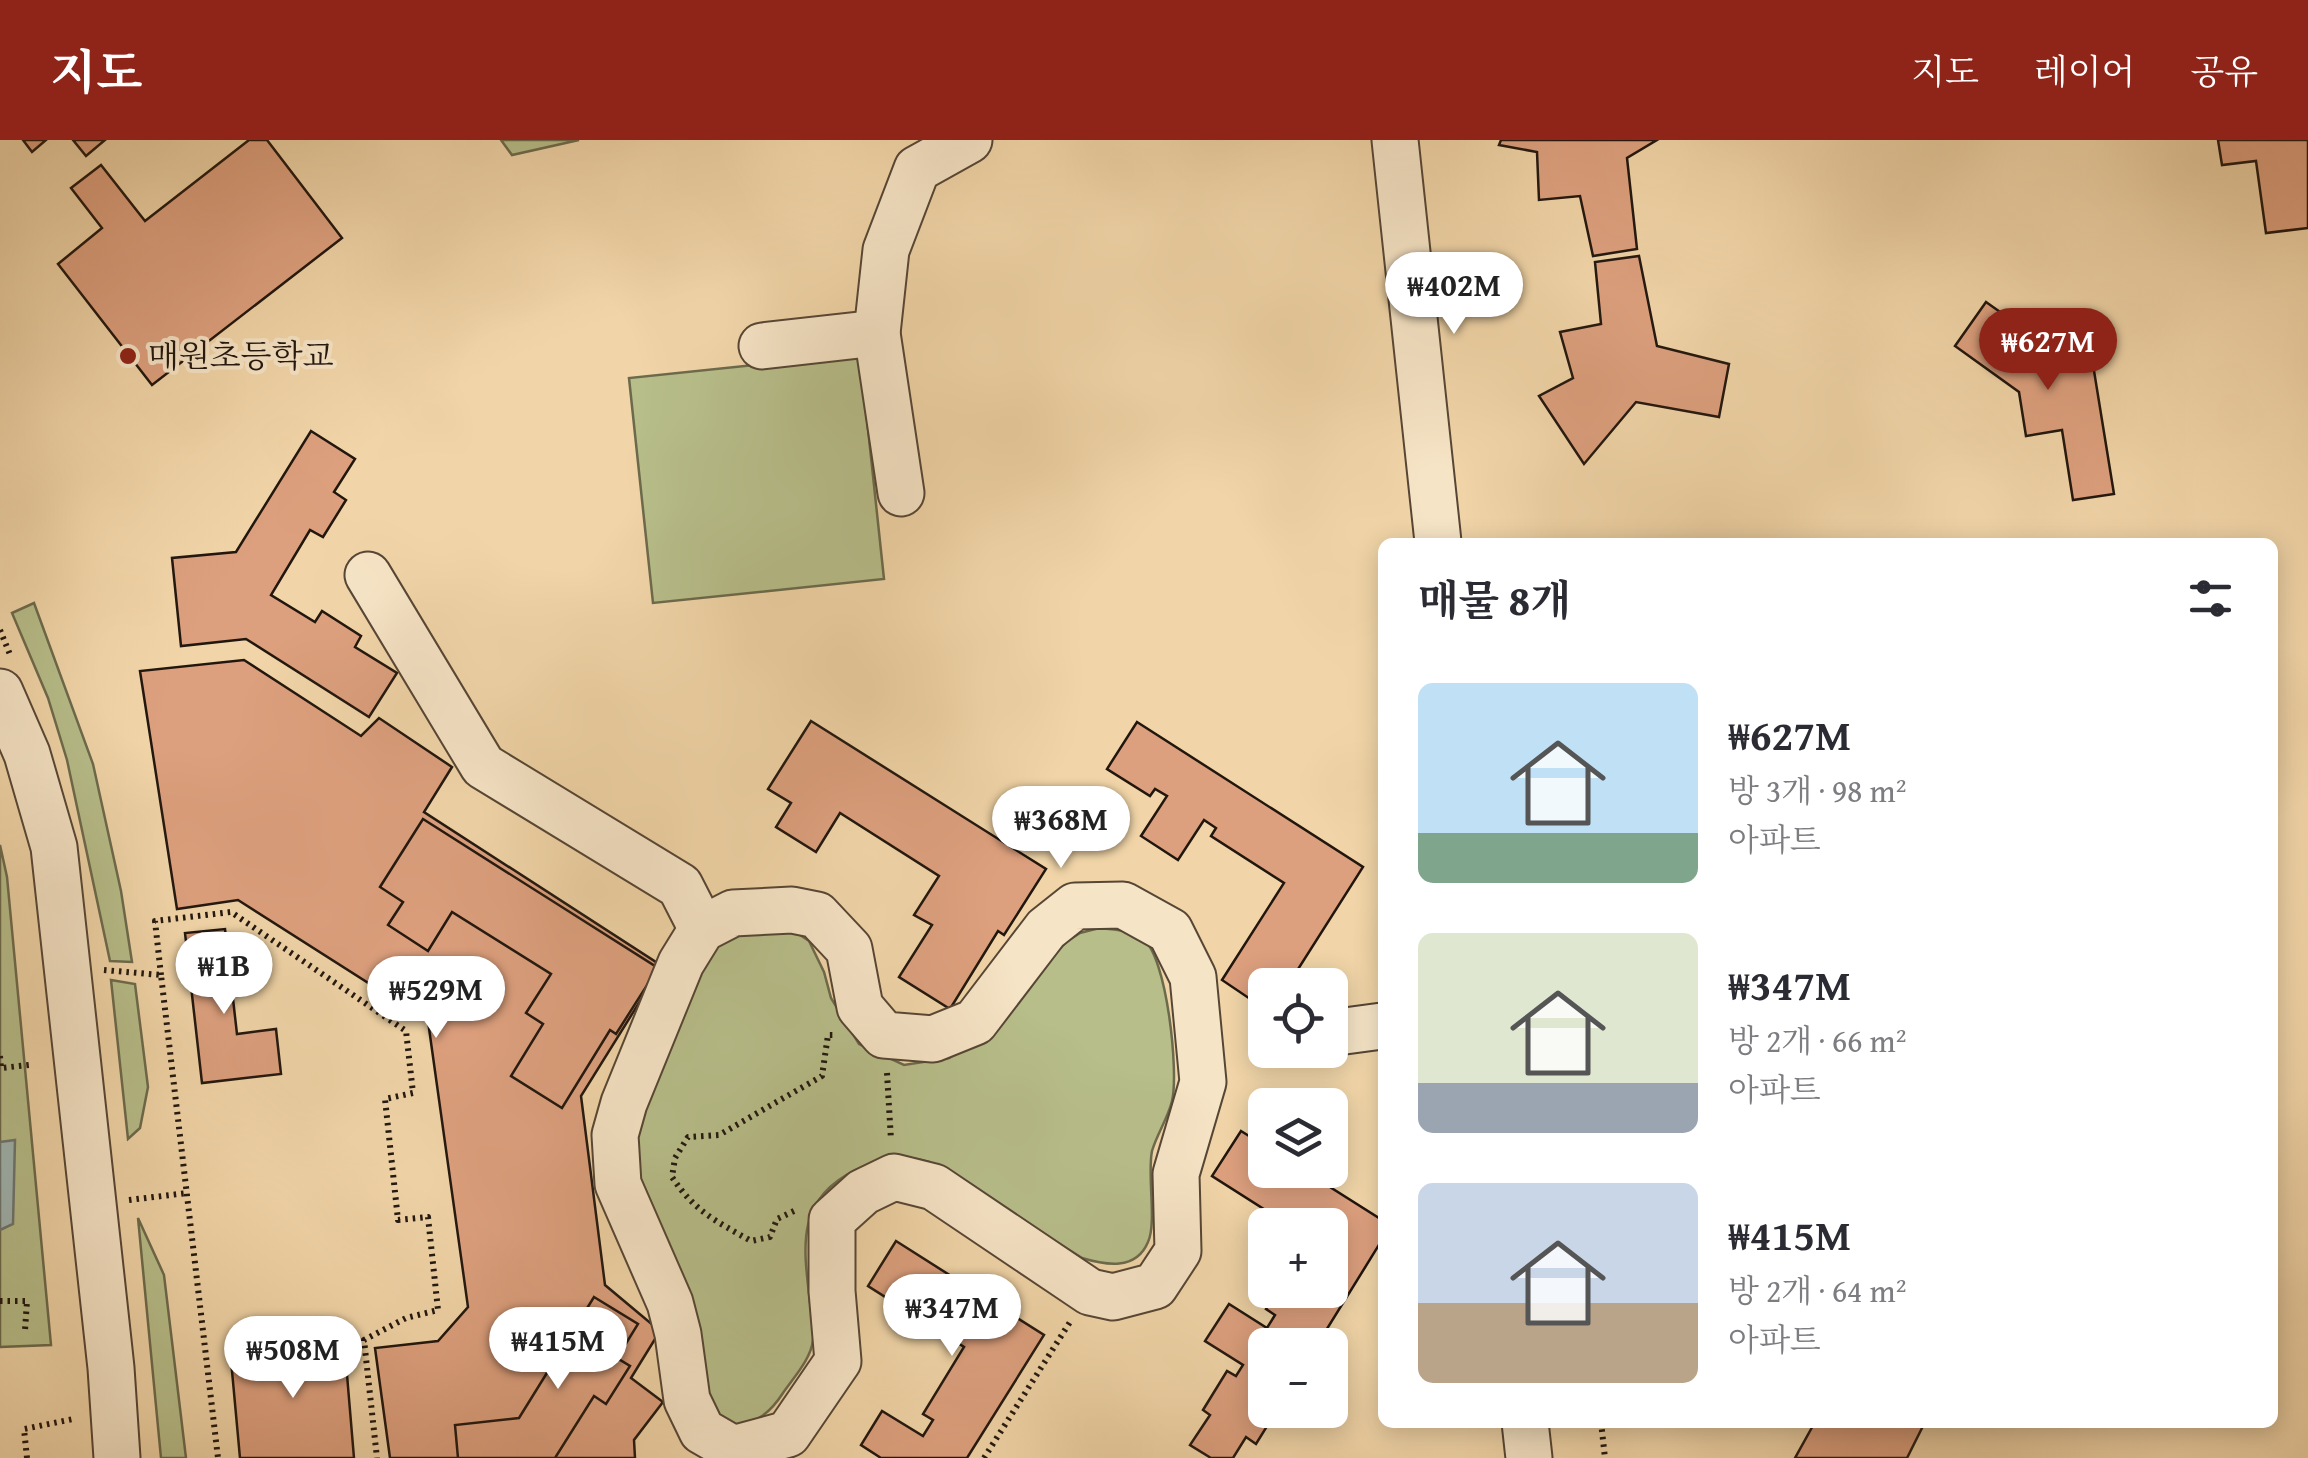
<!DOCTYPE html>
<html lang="ko">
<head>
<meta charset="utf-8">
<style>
  :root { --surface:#fff; --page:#f7f7f7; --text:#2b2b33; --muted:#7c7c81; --accent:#8f2418 }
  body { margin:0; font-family:"Gentium Book Plus","Noto Serif KR",serif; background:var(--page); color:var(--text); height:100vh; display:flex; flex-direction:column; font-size:38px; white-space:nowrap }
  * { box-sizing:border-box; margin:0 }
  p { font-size:32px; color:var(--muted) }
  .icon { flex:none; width:55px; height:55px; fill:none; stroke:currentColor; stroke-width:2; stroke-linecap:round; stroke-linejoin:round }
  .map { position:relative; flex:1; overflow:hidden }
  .details { position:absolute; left:1378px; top:398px; width:900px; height:890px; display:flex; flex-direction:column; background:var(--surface); border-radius:15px; box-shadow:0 5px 25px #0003 }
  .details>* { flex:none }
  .buttons { position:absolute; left:1248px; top:828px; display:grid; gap:20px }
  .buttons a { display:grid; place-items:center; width:100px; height:100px; border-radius:15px; background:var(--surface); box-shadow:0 5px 25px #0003; font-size:50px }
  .price { position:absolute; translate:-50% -85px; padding:0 22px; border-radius:35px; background:#fff; color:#222; font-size:32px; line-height:65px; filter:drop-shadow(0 2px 5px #0008) }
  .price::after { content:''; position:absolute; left:50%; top:60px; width:30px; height:22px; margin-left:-15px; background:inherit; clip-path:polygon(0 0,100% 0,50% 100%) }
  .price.on { background:var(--accent); color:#fff }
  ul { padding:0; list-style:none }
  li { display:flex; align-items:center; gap:30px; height:250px; padding:0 40px }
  li span { display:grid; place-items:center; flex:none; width:280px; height:200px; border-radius:15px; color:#555 }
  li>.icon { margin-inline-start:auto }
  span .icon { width:120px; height:120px; fill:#fffc; stroke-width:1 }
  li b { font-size:42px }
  h2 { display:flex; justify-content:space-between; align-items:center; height:120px; padding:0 40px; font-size:42px }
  header { display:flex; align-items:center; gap:60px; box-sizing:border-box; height:140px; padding:0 50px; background:var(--accent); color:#fff }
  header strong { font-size:48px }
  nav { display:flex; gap:55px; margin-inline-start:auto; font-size:35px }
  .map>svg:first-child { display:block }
</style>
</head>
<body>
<header>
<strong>지도</strong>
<nav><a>지도</a><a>레이어</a><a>공유</a></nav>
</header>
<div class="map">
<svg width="2308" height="1318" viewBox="0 0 2308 1318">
  <rect width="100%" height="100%" fill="#f1d5a8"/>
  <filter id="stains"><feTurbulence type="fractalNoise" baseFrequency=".002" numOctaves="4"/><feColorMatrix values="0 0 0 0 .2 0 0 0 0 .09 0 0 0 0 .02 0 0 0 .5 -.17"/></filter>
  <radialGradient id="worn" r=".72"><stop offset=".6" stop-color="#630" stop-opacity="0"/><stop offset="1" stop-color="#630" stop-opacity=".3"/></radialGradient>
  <!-- green -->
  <g fill="#b7be8a" stroke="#6c6a4c" stroke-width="2.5">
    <polygon points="501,0 579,0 512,15"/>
    <polygon points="860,214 884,439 653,463 629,238"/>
    <polygon points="34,463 93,624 121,751 132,822 110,821 67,620 48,558 12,473"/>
    <polygon points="0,705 7,737 51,1205 0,1207"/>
    <path d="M1099,788C1115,790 1130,789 1143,799C1167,816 1179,933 1172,961C1168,978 1157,994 1152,1011C1147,1035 1157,1082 1148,1102C1136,1131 1105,1125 1082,1118L929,1022C900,1013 883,1017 856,1030C796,1059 803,1105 810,1162C811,1174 815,1188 813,1200C811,1219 794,1237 783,1253C770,1273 758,1282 735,1286L705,1265L632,1042L633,994L711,804L739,795L791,789L809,801L824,832L831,858L859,904L904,925L949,918L984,895L1066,802L1080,793Z"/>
    <polygon points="111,840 135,844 148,947 140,988 128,999"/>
    <polygon points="138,1078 164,1135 186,1318 161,1318"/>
  </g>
  <!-- water -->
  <polygon fill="#9fb6b3" stroke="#6d7671" stroke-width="2.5" points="15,1000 13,1084 0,1090 0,1002"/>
  <!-- building -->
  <g fill="#dda07e" stroke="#22170f" stroke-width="2.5">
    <polygon points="23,0 46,0 32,12"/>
    <polygon points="73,0 105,0 86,16"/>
    <polygon points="249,0 267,0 342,98 152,245 58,124 102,88 71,48 101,25 145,81"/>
    <polygon points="1501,0 1657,0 1627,18 1637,109 1593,116 1580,56 1539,60 1537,12 1499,5"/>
    <polygon points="2218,0 2308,0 2308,88 2266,93 2256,21 2222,25"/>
    <polygon points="1639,116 1657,206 1729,224 1719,277 1636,262 1584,324 1539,256 1573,238 1560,192 1601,184 1595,122"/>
    <polygon points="1986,162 2048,206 2089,200 2114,354 2073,360 2062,290 2026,296 2019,252 1955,206"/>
    <polygon points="311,291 355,319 334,352 346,360 323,397 310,390 271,455 315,482 322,471 361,496 355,507 397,533 369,577 246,499 181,506 172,418 236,412"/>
    <polygon points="244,520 361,596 379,578 452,627 424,672 662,826 581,956 605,1145 660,1191 631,1238 663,1262 634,1300 635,1318 390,1318 375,1208 438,1201 468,1167 428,881 238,760 177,769 140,531"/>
    <polygon points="811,581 1046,729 1004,795 998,791 950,869 899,837 932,785 914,775 939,736 840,673 816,712 776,687 791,663 768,649"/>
    <polygon points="1137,582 1363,727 1288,845 1265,845 1265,869 1222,840 1284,743 1211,696 1216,688 1204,680 1178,720 1141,696 1167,656 1155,649 1150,656 1107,629"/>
    <polygon points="423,679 658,828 616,894 610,890 562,968 511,936 543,884 526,873 551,834 452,772 428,811 388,785 403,762 380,747"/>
    <polygon points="225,789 237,894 276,889 281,934 202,943 185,793"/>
    <polygon points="1241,991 1265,1006 1265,1030 1303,1030 1382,1080 1382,1100 1317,1205 1265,1205 1265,1270 1277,1270 1256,1304 1246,1297 1233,1318 1211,1318 1190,1305 1210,1275 1203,1270 1227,1231 1236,1236 1243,1225 1205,1201 1229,1164 1267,1188 1275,1175 1266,1169 1277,1150 1330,1150 1330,1085 1289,1085 1212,1036"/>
    <polygon points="896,1101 1044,1195 967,1318 881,1318 861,1305 882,1271 923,1296 933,1280 923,1274 964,1207 868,1146"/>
    <polygon points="594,1157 638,1184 617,1218 630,1226 606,1264 594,1256 555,1318 458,1318 455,1285 519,1278"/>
    <polygon points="344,1199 354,1318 240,1318 230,1209"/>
    <polygon points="1815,1282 1925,1282 1907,1318 1795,1318"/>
  </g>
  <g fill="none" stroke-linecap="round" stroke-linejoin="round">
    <defs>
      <g id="minor">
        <polyline points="1395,0 1438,402"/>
        <polyline points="762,206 877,193"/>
        <polyline points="901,353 877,193 886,110 917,29 969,0"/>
        <polyline points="368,435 483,626 680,746 702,789"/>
        <polyline points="0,552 27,614 54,707 111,1228 117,1318"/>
        <polygon points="1123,765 1170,791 1193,837 1203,942 1176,1034 1178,1111 1155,1146 1113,1157 1090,1152 934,1047 894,1037 863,1052 832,1080 832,1151 838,1221 788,1294 733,1309 702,1291 687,1260 678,1194 670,1163 618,1044 615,995 624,963 681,823 702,789 733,773 792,770 817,775 849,809 860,867 884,895 933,899 975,882 1046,789 1075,766"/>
        <polyline points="1330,893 1382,886"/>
        <polyline points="1525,1282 1529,1318"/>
      </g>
    </defs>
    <!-- minor casing -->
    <use href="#minor" stroke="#564635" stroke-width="49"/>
    <!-- path -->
    <g stroke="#22170f" stroke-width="6" stroke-dasharray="2.5 5" stroke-linecap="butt">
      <polyline points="0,490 11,517"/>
      <polyline points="104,830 161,835 218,1318"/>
      <polyline points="161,835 155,781 231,772 406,891 413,953 385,959 398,1080 428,1077 438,1170 406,1178 364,1200 377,1318"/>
      <polyline points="0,916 1,928 29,925"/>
      <polyline points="887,933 891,1000"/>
      <polyline points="129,1060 187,1053"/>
      <path d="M794,1071L777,1079L770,1097L751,1101C716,1081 695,1072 672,1037L675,1018L688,997L719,995L822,936L828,895H834"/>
      <polyline points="0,1161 27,1161 25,1190"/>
      <polyline points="1601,1282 1605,1318"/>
      <polyline points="27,1318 24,1289 73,1279"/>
      <polyline points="984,1318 1070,1182"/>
    </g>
    <!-- minor -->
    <use href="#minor" stroke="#f6e4c6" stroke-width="45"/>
  </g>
  <!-- markers -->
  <circle fill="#8f2418" stroke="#f6e4c6" stroke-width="4" cx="128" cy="216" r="10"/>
  <g text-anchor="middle" stroke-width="8" stroke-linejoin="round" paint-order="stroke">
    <!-- poi labels -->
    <g font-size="32" fill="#22170f" stroke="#f6e4c6" text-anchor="start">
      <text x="148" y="227">매원초등학교</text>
    </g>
  </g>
  <rect width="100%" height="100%" filter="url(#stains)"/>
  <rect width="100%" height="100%" fill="url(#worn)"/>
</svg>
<div class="buttons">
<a><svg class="icon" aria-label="locate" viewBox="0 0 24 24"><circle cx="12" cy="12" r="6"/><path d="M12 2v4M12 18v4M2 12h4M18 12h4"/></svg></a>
<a><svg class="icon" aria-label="layers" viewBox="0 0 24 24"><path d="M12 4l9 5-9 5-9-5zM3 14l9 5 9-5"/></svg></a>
<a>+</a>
<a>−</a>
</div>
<b class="price" style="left:1454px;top:197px">₩402M</b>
<b class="price on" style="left:2048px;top:253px">₩627M</b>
<b class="price" style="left:1061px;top:731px">₩368M</b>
<b class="price" style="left:224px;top:877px">₩1B</b>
<b class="price" style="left:436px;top:901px">₩529M</b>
<b class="price" style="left:952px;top:1219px">₩347M</b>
<b class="price" style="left:558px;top:1252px">₩415M</b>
<b class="price" style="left:293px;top:1261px">₩508M</b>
<section class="details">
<h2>매물 8개<svg class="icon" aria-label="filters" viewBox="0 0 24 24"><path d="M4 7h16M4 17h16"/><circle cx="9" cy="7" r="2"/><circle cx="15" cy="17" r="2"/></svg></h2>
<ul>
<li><span style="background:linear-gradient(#bfe0f5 75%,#7fa58c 0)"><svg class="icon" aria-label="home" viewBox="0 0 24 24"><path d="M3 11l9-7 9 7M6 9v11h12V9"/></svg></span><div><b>₩627M</b><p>방 3개 · 98 m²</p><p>아파트</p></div></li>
<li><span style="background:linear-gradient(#dfe7d0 75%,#9aa5b1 0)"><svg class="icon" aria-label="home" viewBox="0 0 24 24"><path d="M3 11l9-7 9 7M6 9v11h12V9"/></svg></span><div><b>₩347M</b><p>방 2개 · 66 m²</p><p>아파트</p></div></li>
<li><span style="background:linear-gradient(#c9d6e8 60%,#b9a48a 0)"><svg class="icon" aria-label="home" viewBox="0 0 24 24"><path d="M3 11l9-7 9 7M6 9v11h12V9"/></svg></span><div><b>₩415M</b><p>방 2개 · 64 m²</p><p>아파트</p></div></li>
</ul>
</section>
</div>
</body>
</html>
